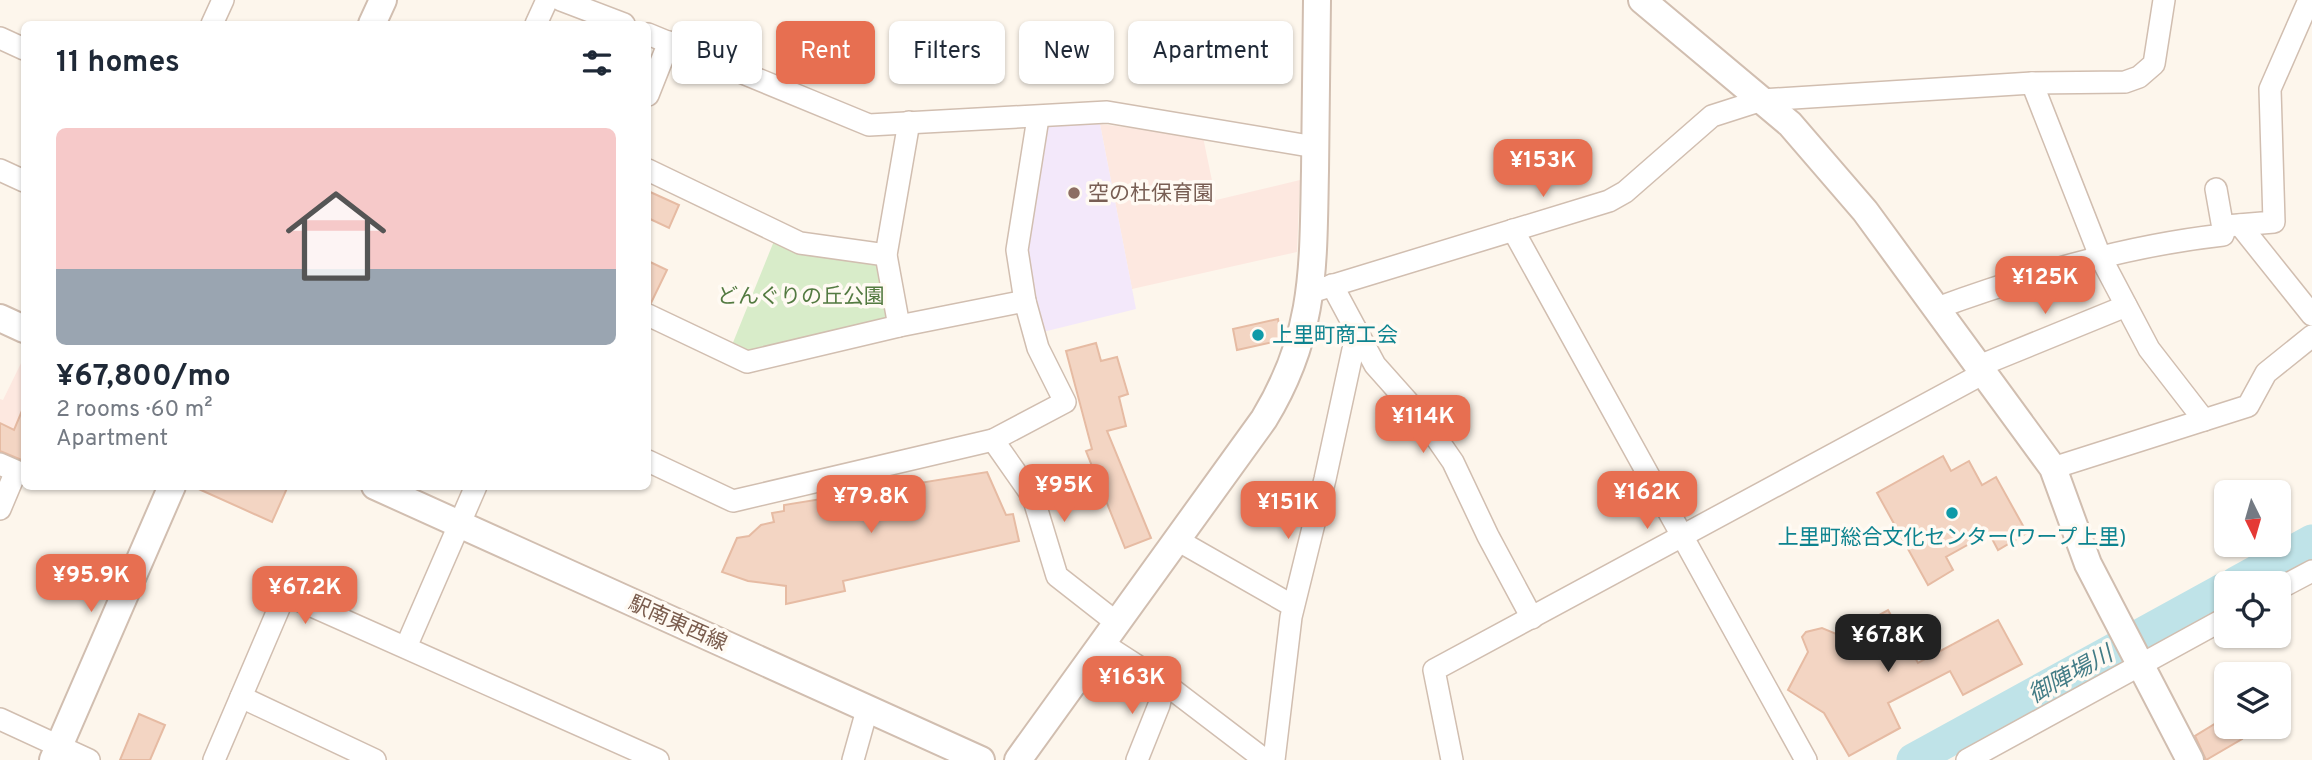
<!DOCTYPE html>
<html lang="en">
<head>
<meta charset="utf-8">
<style>
  :root { --surface:#fff; --page:#f6f6f7; --text:#1f2937; --muted:#747a83; --accent:#e76f51 }
  body { margin:0; font-family:Overpass,"Noto Sans JP",sans-serif; background:var(--page); color:var(--text); height:100vh; display:flex; flex-direction:column; font-size:26px; white-space:nowrap }
  * { box-sizing:border-box; margin:0 }
  p { font-size:23px; color:var(--muted) }
  .icon { flex:none; width:38px; height:38px; fill:none; stroke:currentColor; stroke-width:2; stroke-linecap:round; stroke-linejoin:round }
  .map { position:relative; flex:1; overflow:hidden }
  .drawer { position:absolute; left:21px; top:21px; width:630px; height:469px; display:flex; flex-direction:column; background:var(--surface); border-radius:10px; box-shadow:0 2px 5px #0004 }
  .drawer>* { flex:none }
  .top-card { position:absolute; left:672px; top:21px; width:665px; height:63px; display:flex; gap:14px }
  .needle { width:46px; rotate:175deg }
  .controls { position:absolute; left:2214px; top:480px; display:grid; gap:14px }
  .controls a { display:grid; place-items:center; width:77px; height:77px; border-radius:10px; background:var(--surface); box-shadow:0 2px 5px #0004; font-size:35px }
  .price { position:absolute; translate:-50% -60px; padding:0 16px; border-radius:14px; background:var(--accent); color:#fff; font-size:23px; line-height:46px; filter:drop-shadow(0 2px 4px #0008) }
  .price::after { content:''; position:absolute; left:50%; top:42px; width:21px; height:16px; margin-left:-10px; background:inherit; clip-path:polygon(0 0,100% 0,50% 100%) }
  .price.active { background:#222; color:#fff }
  ul { padding:0; list-style:none }
  li { display:grid; align-content:center; gap:14px; height:371px; padding:0 35px }
  li span { display:grid; place-items:center; height:217px; border-radius:10px; color:#555 }
  li>.icon { margin-inline-start:auto }
  span .icon { width:126px; height:126px; fill:#fffc; stroke-width:1 }
  li b { font-size:30px }
  h2 { display:flex; justify-content:space-between; align-items:center; height:84px; padding:0 35px; font-size:30px }
  .pill { padding:0 24px; border-radius:10px; background:var(--surface); box-shadow:0 2px 5px #0004; font-size:24px; line-height:63px }
  .pill.active { background:var(--accent); color:#fff }
  .map>svg:first-child { display:block }
</style>
</head>
<body>
<div class="map">
<svg width="2312" height="760" viewBox="0 0 2312 760">
  <rect width="100%" height="100%" fill="#fdf6ec"/>
  <!-- commercial -->
  <g fill="#fde8e0">
    <polygon points="1100,124 1203,137 1216,200 1300,180 1297,252 1132,289"/>
    <polygon points="24,357 24,464 0,453 0,399 3,400"/>
  </g>
  <!-- education -->
  <polygon fill="#f3e8fa" points="1100,124 1136,309 1043,332 1024,255 1044,131 1051,125"/>
  <!-- green -->
  <polygon fill="#d8ecc9" points="774,241 880,262 893,315 886,324 748,353 732,345"/>
  <g fill="none" stroke-linecap="round" stroke-linejoin="round">
    <!-- river -->
    <g stroke="#bfe3e8" stroke-width="33">
      <polyline points="2236,583 2312,541"/>
      <polyline points="1913,760 2226,588"/>
    </g>
  </g>
  <!-- building -->
  <g fill="#f3d5c3" stroke="#e6bba3" stroke-width="2">
    <polygon points="648,191 679,205 669,228 648,218"/>
    <polygon points="648,261 667,270 651,303 648,302"/>
    <polygon points="1278,319 1282,340 1237,350 1233,329"/>
    <polygon points="1096,343 1101,361 1117,357 1128,394 1119,397 1126,426 1107,431 1151,538 1125,548 1086,451 1092,449 1066,351"/>
    <polygon points="24,406 24,461 0,451 0,423 14,430"/>
    <polygon points="1943,456 1951,471 1969,461 1982,485 1996,477 2027,533 1998,550 1989,533 1946,557 1953,570 1928,585 1877,493"/>
    <polygon points="987,472 1006,515 1013,514 1019,541 843,581 845,591 786,604 786,586 748,581 722,572 737,538 749,536 761,525 774,522 772,513 784,511 784,505"/>
    <polygon points="192,486 288,486 272,522"/>
    <polygon points="1888,610 1918,663 1998,620 2022,664 1963,695 1950,671 1888,703 1900,728 1849,756 1824,713 1788,690 1808,652 1802,637 1806,632 1822,628 1841,636"/>
    <polygon points="139,714 165,725 150,760 120,760"/>
    <polygon points="2226,717 2226,726 2258,726 2241,736 2242,739 2206,760 2195,736"/>
  </g>
  <g fill="none" stroke-linecap="round" stroke-linejoin="round">
    <defs>
      <g id="minor">
        <polyline points="561,0 624,24"/>
        <polyline points="212,24 223,0"/>
        <polyline points="536,24 547,0"/>
        <polyline points="648,34 869,125 1107,112 1315,147"/>
        <polyline points="0,38 24,49"/>
        <polyline points="2032,83 2100,256 2149,349 2204,420"/>
        <polyline points="648,95 669,42"/>
        <polyline points="0,170 24,181"/>
        <polyline points="648,170 800,243 886,255"/>
        <polyline points="2216,189 2222,223 2226,226 2274,222 2270,89 2309,0"/>
        <polyline points="2240,225 2312,315"/>
        <polyline points="1513,230 1806,760"/>
        <polyline points="1332,285 1375,365 1424,420 1453,462 1488,536 1532,618"/>
        <polyline points="1311,292 1609,201 1625,192 1712,116 1762,100 2032,83 2125,82 2139,77 2154,64 2164,0"/>
        <path d="M1937,308C2031,274 2125,246 2223,235L2226,226"/>
        <polyline points="648,315 747,362 899,326 1025,301"/>
        <polyline points="899,326 886,255 909,122"/>
        <polyline points="1979,366 2126,306"/>
        <polyline points="993,440 1033,497 1057,576 1117,623"/>
        <polyline points="648,461 733,501 993,440 1065,402 1038,348 1025,301 1017,250 1038,118"/>
        <polyline points="0,464 16,471 0,509"/>
        <polyline points="2053,468 2248,406 2266,373 2312,336"/>
        <polyline points="1179,541 1293,606"/>
        <polyline points="2278,589 2312,571"/>
        <polyline points="1102,643 1164,683 1265,760"/>
        <polyline points="406,647 476,486"/>
        <polyline points="241,697 375,760"/>
        <polyline points="0,719 89,760"/>
        <polyline points="214,760 285,594 658,760"/>
        <polyline points="853,760 867,710"/>
        <polyline points="1137,760 1159,705 1164,683"/>
        <polyline points="1274,760 1291,617 1325,479 1357,331"/>
        <polyline points="1452,760 1434,670 1984,373"/>
        <polyline points="1967,760 2226,618"/>
      </g>
      <g id="tertiary">
        <polyline points="1642,0 1790,124 1865,211 2053,468 2088,564 2190,760"/>
        <polyline points="372,24 383,0"/>
        <polyline points="0,318 24,329"/>
        <polyline points="375,486 981,760"/>
        <polyline points="53,760 172,486"/>
        <path d="M1018,760L1264,419C1316,334 1313,267 1315,171C1316,114 1316,57 1317,0"/>
      </g>
    </defs>
    <!-- minor casing -->
    <use href="#minor" stroke="#d1beb0" stroke-width="24"/>
    <!-- tertiary casing -->
    <use href="#tertiary" stroke="#d1beb0" stroke-width="30"/>
    <!-- minor -->
    <use href="#minor" stroke="#fff" stroke-width="21"/>
    <!-- tertiary -->
    <use href="#tertiary" stroke="#fff" stroke-width="26"/>
  </g>
  <!-- markers -->
  <circle fill="#8d6e63" stroke="#fffaf3" stroke-width="2.5" cx="1074" cy="193" r="7"/>
  <g fill="#0f9aa8" stroke="#fffaf3" stroke-width="2.5">
    <circle cx="1258" cy="335" r="7"/>
    <circle cx="1952" cy="513" r="7"/>
  </g>
  <g text-anchor="middle" stroke-width="7" stroke-linejoin="round" paint-order="stroke">
    <!-- education labels -->
    <g font-size="21" fill="#785e54" stroke="#fffaf3" text-anchor="start">
      <text x="1088" y="200">空の杜保育園</text>
    </g>
    <!-- park labels -->
    <g font-size="21" fill="#537a41" stroke="#fffaf3">
      <text x="801" y="303">どんぐりの丘公園</text>
    </g>
    <!-- culture labels -->
    <g font-size="21" fill="#0d838f" stroke="#fffaf3" text-anchor="start">
      <text x="1272" y="342">上里町商工会</text>
      <text x="1952" y="544" text-anchor="middle">上里町総合文化センター(ワープ上里)</text>
    </g>
    <!-- street labels -->
    <g font-size="21" fill="#7a5c4d" stroke="#fffaf3">
      <text transform="translate(678 623) rotate(24)" y="7">駅南東西線</text>
    </g>
    <!-- water labels -->
    <g font-size="23" font-style="italic" fill="#437c86" stroke="#fffaf3">
      <text transform="translate(2070 674) rotate(-29)" y="8">御陣場川</text>
    </g>
  </g>
</svg>
<div class="controls">
<a><svg class="needle" viewBox="-14 -14 28 28"><path d="M0-13l5 13h-10z" fill="#e53935"/><path d="M0 13l5-13h-10z" fill="#747a83"/></svg></a>
<a><svg class="icon" aria-label="locate" viewBox="0 0 24 24"><circle cx="12" cy="12" r="6"/><path d="M12 2v4M12 18v4M2 12h4M18 12h4"/></svg></a>
<a><svg class="icon" aria-label="layers" viewBox="0 0 24 24"><path d="M12 4l9 5-9 5-9-5zM3 14l9 5 9-5"/></svg></a>
</div>
<b class="price" style="left:1543px;top:199px">¥153K</b>
<b class="price" style="left:2045px;top:316px">¥125K</b>
<b class="price" style="left:1423px;top:455px">¥114K</b>
<b class="price" style="left:1064px;top:524px">¥95K</b>
<b class="price" style="left:1647px;top:531px">¥162K</b>
<b class="price" style="left:871px;top:535px">¥79.8K</b>
<b class="price" style="left:1288px;top:541px">¥151K</b>
<b class="price" style="left:91px;top:614px">¥95.9K</b>
<b class="price" style="left:305px;top:626px">¥67.2K</b>
<b class="price active" style="left:1888px;top:674px">¥67.8K</b>
<b class="price" style="left:1132px;top:716px">¥163K</b>
<div class="top-card">
<a class="pill">Buy</a>
<a class="pill active">Rent</a>
<a class="pill">Filters</a>
<a class="pill">New</a>
<a class="pill">Apartment</a>
</div>
<section class="drawer">
<h2>11 homes<svg class="icon" aria-label="filters" viewBox="0 0 24 24"><path d="M4 7h16M4 17h16"/><circle cx="9" cy="7" r="2"/><circle cx="15" cy="17" r="2"/></svg></h2>
<ul>
<li><span style="background:linear-gradient(#f6c9c9 65%,#9aa5b1 0)"><svg class="icon" aria-label="home" viewBox="0 0 24 24"><path d="M3 11l9-7 9 7M6 9v11h12V9"/></svg></span><div><b>¥67,800/mo</b><p>2 rooms · 60 m²</p><p>Apartment</p></div></li>
</ul>
</section>
</div>
</body>
</html>
